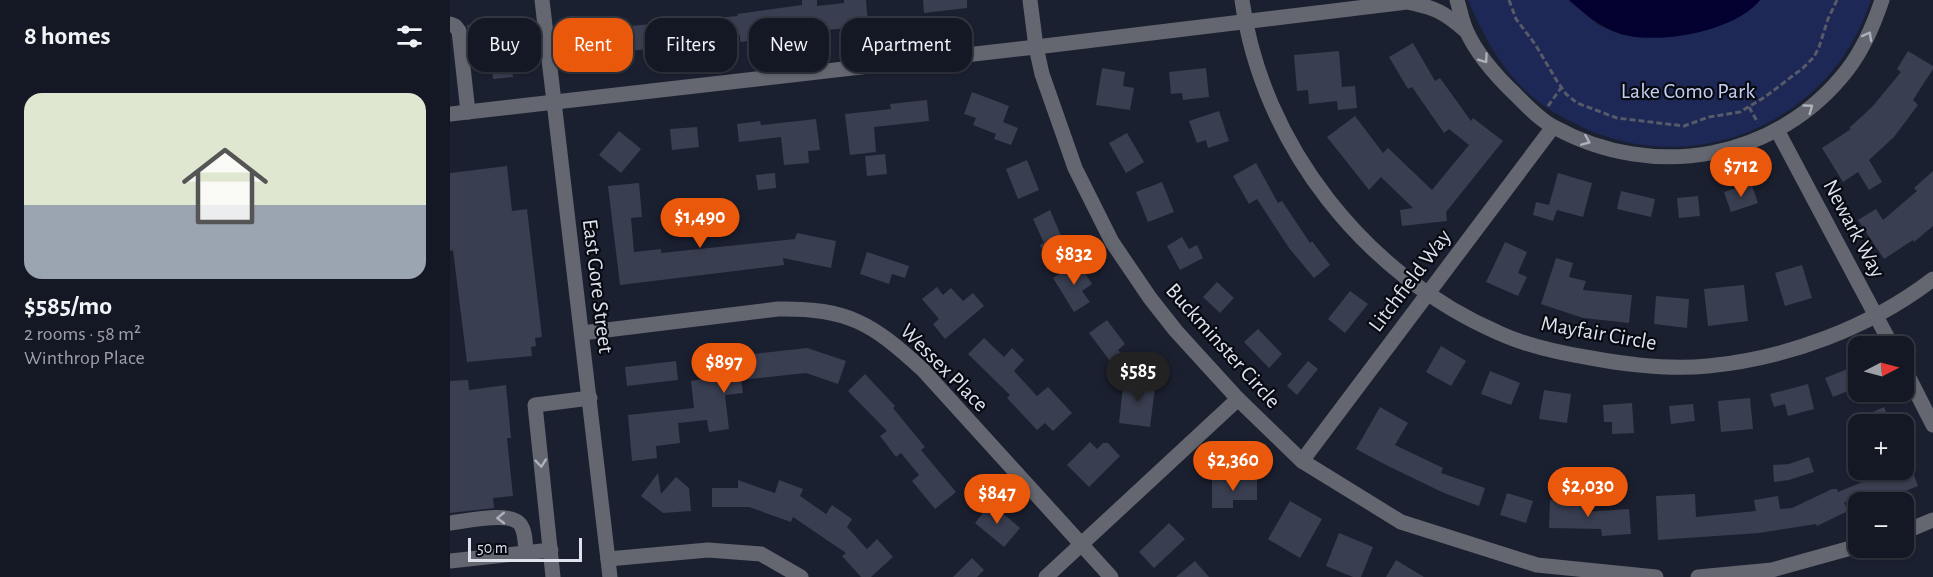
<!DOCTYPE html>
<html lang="en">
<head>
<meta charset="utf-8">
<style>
  :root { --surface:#141824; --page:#1d212c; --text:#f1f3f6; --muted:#9da0a6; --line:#333741; --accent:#ea580c }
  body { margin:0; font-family:"Alegreya Sans",sans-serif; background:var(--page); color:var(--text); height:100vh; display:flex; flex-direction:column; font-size:22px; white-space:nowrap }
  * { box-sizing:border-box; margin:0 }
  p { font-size:20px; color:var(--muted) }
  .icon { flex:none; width:33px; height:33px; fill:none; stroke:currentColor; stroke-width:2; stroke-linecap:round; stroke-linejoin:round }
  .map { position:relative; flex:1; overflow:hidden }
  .panel { display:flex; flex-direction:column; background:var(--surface); width:450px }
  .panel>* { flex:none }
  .top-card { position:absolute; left:18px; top:18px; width:570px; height:54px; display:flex; gap:12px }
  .needle { width:39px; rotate:84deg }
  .fabs { position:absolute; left:1398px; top:336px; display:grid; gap:12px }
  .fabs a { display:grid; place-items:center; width:66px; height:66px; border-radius:12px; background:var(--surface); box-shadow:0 2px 4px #0004,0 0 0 2px var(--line); font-size:30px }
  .scale { position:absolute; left:18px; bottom:15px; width:114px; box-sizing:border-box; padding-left:6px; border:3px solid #dee2ed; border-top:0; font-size:16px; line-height:21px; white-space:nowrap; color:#dee2ed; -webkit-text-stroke:4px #080a11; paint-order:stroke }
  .price { position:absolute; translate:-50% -51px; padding:0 14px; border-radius:21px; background:var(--accent); color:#fff; font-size:20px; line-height:39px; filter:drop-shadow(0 2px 3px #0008) }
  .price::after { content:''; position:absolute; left:50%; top:36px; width:18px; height:14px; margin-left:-9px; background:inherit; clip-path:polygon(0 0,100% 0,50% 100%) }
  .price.selected { background:#222; color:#fff }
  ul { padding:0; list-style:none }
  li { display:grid; align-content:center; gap:12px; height:318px; padding:0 24px }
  li span { display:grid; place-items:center; height:186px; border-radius:18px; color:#555 }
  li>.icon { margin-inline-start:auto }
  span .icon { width:108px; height:108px; fill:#fffc; stroke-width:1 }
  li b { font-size:26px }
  h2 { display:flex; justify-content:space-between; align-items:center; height:72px; padding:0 24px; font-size:26px }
  .chip { padding:0 21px; border-radius:18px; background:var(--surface); box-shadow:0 2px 4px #0004,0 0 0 2px var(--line); font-size:21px; line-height:54px }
  .chip.selected { background:var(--accent); color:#fff }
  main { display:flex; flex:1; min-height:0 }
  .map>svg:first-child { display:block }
</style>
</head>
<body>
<main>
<section class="panel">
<h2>8 homes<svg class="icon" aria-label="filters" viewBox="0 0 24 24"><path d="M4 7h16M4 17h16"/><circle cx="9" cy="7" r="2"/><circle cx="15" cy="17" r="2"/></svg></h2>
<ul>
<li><span style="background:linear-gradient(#dfe7d0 60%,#9aa5b1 0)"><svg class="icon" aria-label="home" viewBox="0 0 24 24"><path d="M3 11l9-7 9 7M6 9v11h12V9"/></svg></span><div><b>$585/mo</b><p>2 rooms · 58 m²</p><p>Winthrop Place</p></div></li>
</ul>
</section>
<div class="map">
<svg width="1483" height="577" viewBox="0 0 1483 577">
  <rect width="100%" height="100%" fill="#1b2030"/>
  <!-- green -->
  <path fill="#1d2857" d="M1018,0H1119L1148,25L1170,34L1194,38L1307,4L1310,0H1421C1381,125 1238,184 1122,122C1106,114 1090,104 1077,92C1049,66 1033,34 1018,0Z"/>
  <!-- water -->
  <path fill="#03002f" d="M1119,0H1310C1285,32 1205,46 1168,33C1148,26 1135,14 1119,0Z"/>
  <!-- building -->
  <g fill="#393e50">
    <polygon points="352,0 367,0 367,6 394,3 394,0 416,0 418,26 325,35 325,38 290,42 290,35 241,40 242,45 166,52 165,46 134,59 121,27 143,18 148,29 288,16 287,14 352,5"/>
    <polygon points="473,0 517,0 517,8 474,13"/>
    <polygon points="57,21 63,77 43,79 41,57 22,59 17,25"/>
    <polygon points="963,43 985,81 990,78 1021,121 1023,118 1053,141 996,212 997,221 952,226 950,210 963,208 931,177 919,190 877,137 905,116 933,153 938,148 982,190 1019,145 999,129 994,133 962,87 958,89 939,57"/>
    <polygon points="889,51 892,87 905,86 907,108 888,110 887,101 859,104 858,90 847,91 844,55"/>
    <polygon points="1458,51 1483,66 1483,69 1463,100 1468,105 1444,137 1419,160 1432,182 1419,190 1408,172 1393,182 1372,148 1401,129 1399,128 1422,107 1451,72 1447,69"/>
    <polygon points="652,68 675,72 673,86 684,88 680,110 646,105"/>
    <polygon points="756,68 759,97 733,100 732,93 721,94 719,72"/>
    <polygon points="522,92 559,106 553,122 568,128 561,145 544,139 546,134 523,125 526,118 514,114"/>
    <polygon points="477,100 479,121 424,127 426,152 400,155 395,114 441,109 440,104"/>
    <polygon points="769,111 779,141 758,148 756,140 747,143 739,121"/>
    <polygon points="366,119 370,150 358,151 359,163 334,165 331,137 289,142 287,124 310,121 311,125"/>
    <polygon points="247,127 249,147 222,150 220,129"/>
    <polygon points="169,131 191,149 171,173 149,155"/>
    <polygon points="677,133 694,162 676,173 659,143"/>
    <polygon points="435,154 437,174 417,176 415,156"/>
    <polygon points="577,160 589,190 568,199 556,169"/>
    <polygon points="806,163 828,203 832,201 860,243 862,241 880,265 864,278 839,248 807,199 799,204 783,176"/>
    <polygon points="57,166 62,211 77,209 92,337 85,338 86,346 81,347 82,356 17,362 3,250 0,251 0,173"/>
    <polygon points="1483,171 1483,226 1464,242 1463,240 1434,259 1408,220 1426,209 1433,220 1467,191 1464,188"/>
    <polygon points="325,173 326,188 308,190 306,175"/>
    <polygon points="1108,173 1142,183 1133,217 1107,210 1103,221 1083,215 1086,202 1099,205"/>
    <polygon points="712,182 724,212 698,222 686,192"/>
    <polygon points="189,183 192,217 181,218 184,252 211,249 211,253 345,239 347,233 386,241 381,268 333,258 334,265 170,285 158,186"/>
    <polygon points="1301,183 1308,203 1281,212 1274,192"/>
    <polygon points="1171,191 1205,199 1201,217 1167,209"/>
    <polygon points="1248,196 1250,216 1229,218 1227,198"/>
    <polygon points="600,210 612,238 608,239 611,247 594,255 590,245 594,243 583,219"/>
    <polygon points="732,237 739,249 747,245 753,258 730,270 717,246"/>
    <polygon points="1055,242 1077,252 1068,273 1077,277 1068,296 1036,282"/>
    <polygon points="417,252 459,266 455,278 442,274 439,284 410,274"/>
    <polygon points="1106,258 1123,263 1119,277 1136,281 1133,290 1182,295 1179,323 1133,318 1091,304"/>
    <polygon points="628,262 642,284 632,291 640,302 624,312 603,278"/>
    <polygon points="1352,265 1362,298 1335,306 1325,273"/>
    <polygon points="767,282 784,298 770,313 753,297"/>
    <polygon points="1294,285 1298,321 1258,326 1254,289"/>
    <polygon points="487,287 493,295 501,288 513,301 523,293 534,306 495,339 483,324 489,319 472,299"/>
    <polygon points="900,291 918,304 895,333 878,319"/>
    <polygon points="1206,296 1239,299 1237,328 1204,324"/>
    <polygon points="657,320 675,344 668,350 674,357 663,365 639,333"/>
    <polygon points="808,329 832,354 819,368 794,342"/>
    <polygon points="534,338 554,357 562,348 574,360 564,371 587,396 598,387 622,413 603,431 595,423 587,430 557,398 560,395 518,354"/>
    <polygon points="991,346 1016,361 1001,386 976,372"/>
    <polygon points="357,348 396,361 388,384 356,373 291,380 293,393 275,395 279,429 259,432 257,420 228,423 230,443 206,446 207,458 182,461 178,415 244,408 241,381 253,379 251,360"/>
    <polygon points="226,361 228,380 177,386 175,367"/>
    <polygon points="858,361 868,369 847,395 837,386"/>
    <polygon points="1405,366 1408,373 1408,387 1383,397 1375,378"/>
    <polygon points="1040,371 1070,383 1061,405 1031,394"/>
    <polygon points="415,374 445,406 443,408 475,447 471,450 506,492 485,509 462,481 469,475 451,453 446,457 430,436 437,431 398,391"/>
    <polygon points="687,377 706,380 700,427 669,423 673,386 686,388"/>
    <polygon points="18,380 19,390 56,385 61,438 57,438 63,496 43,498 44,508 0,513 0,381"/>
    <polygon points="1358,384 1364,409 1338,416 1335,404 1324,407 1320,394"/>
    <polygon points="1094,390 1121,394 1117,423 1089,419"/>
    <polygon points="1300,398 1303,429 1271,432 1268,401"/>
    <polygon points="1182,403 1184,433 1162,434 1162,422 1154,422 1153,405"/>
    <polygon points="1243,404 1245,421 1221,424 1219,406"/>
    <polygon points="930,407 958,423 945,445 993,468 991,473 1035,488 1029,506 994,493 936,465 906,449"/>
    <polygon points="1434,407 1441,424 1417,424 1414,416"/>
    <polygon points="640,442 647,449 653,443 658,443 670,456 639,487 617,465"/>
    <polygon points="1359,457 1364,472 1339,480 1324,482 1323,465 1339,464"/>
    <polygon points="1442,470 1462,470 1468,486 1427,502 1394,502 1398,511 1367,526 1366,524 1309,533 1208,540 1206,496 1245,494 1246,517 1306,511 1304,500 1328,496 1330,509 1342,508 1382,489 1387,489 1388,492"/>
    <polygon points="208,473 211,494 226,477 239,488 241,511 213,513 191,496"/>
    <polygon points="762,479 807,479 807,500 783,500 783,508 762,508"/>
    <polygon points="288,480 325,493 329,480 353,489 350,496 376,514 382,505 402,519 397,527 417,549 427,539 443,557 421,577 411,577 392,556 396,553 343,517 341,522 299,507 262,507 262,488 288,488"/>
    <polygon points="1057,493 1083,501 1076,523 1050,515"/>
    <polygon points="1100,500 1134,501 1134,512 1179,509 1181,534 1152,536 1151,529 1099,528"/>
    <polygon points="840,501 872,519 850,558 818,539"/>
    <polygon points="541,503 570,528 554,547 525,523"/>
    <polygon points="719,523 735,539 704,568 689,552"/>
    <polygon points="889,533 923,547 911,577 903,577 876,566"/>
    <polygon points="522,558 534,570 527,577 503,577"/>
    <polygon points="946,560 974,577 936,577"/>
    <polygon points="745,561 759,577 726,577"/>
  </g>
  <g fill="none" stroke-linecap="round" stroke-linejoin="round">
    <!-- path -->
    <g stroke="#565a69" stroke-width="3" stroke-dasharray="6 3" stroke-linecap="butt">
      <polyline points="1059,0 1066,19 1085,44 1107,81 1116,94 1127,103 1167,118 1234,126 1259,117 1290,112 1315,97 1353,68 1364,57 1369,47 1378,19 1387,0"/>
      <polyline points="1098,106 1111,88"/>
      <polyline points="1299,107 1308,123"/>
    </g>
    <!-- minor -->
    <g stroke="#646770" stroke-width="15">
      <polyline points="92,0 160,577"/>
      <polyline points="580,0 586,47 592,74 625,168 662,242 700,298 726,331 788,399 852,461 951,522 1087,565 1206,577"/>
      <path d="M792,0C812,145 915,275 1049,333C1077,346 1110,353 1141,358C1179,365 1219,370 1258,366C1338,358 1419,328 1483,279"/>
      <path d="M1007,0C1010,10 1012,21 1016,30C1027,55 1047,77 1066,95C1077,106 1090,120 1104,127C1204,182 1328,160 1398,69C1414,48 1424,24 1432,0"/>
      <polyline points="0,24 5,26 9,31 18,112"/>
      <path d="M0,114L586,47L957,2C986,8 994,12 1016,31"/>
      <polyline points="1327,130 1442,346"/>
      <path d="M132,333L328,309C398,308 422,323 473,370L661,577"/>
      <polyline points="1454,368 1483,425"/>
      <polyline points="852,461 1103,127"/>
      <path d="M0,523C16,521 60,511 70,524C76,532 75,544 76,553"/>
      <polyline points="1454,532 1483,520"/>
      <polyline points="158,559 258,550 311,554 351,577"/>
      <polyline points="0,561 101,550"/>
      <polyline points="103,577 85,405 140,398"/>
      <polyline points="596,577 788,399"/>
      <polyline points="1248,577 1322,570 1408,546"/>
    </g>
  </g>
  <!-- one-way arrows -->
  <defs><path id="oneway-chevron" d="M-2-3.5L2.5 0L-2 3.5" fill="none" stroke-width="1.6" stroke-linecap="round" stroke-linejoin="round" transform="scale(1.5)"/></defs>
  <g stroke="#adb1bb">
    <use href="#oneway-chevron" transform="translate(1418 36) rotate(-61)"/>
    <use href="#oneway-chevron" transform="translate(1034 59) rotate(54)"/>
    <use href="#oneway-chevron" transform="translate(1359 108) rotate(-36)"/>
    <use href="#oneway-chevron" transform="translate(1136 141) rotate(23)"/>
    <use href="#oneway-chevron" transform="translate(91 463) rotate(84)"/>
    <use href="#oneway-chevron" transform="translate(51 518) rotate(179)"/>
  </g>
  <g text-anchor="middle" stroke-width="4.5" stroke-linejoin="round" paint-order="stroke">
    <!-- park labels -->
    <g font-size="22" fill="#c3cff3" stroke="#080a11">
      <text x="1238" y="98">Lake Como Park</text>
    </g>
    <!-- street labels -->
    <g font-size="22" fill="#dee2ed" stroke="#080a11">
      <text transform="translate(1405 228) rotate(62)" y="8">Newark Way</text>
      <text transform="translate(959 280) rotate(-53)" y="8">Litchfield Way</text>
      <text transform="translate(149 286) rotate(83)" y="8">East Gore Street</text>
      <text transform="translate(1149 332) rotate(10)" y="8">Mayfair Circle</text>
      <text transform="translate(774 345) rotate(48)" y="8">Buckminster Circle</text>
      <text transform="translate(495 367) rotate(45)" y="8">Wessex Place</text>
    </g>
  </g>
</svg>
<div class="fabs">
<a><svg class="needle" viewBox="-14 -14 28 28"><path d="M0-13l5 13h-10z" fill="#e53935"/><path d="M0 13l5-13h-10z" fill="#9da0a6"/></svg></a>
<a>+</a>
<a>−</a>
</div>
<div class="scale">50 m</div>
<b class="price" style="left:1291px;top:198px">$712</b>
<b class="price" style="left:250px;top:249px">$1,490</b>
<b class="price" style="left:624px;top:286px">$832</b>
<b class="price" style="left:274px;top:394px">$897</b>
<b class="price selected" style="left:688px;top:403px">$585</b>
<b class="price" style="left:783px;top:492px">$2,360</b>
<b class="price" style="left:1138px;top:518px">$2,030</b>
<b class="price" style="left:547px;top:525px">$847</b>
<div class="top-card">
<a class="chip">Buy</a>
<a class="chip selected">Rent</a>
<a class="chip">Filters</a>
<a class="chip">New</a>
<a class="chip">Apartment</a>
</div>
</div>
</main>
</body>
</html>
